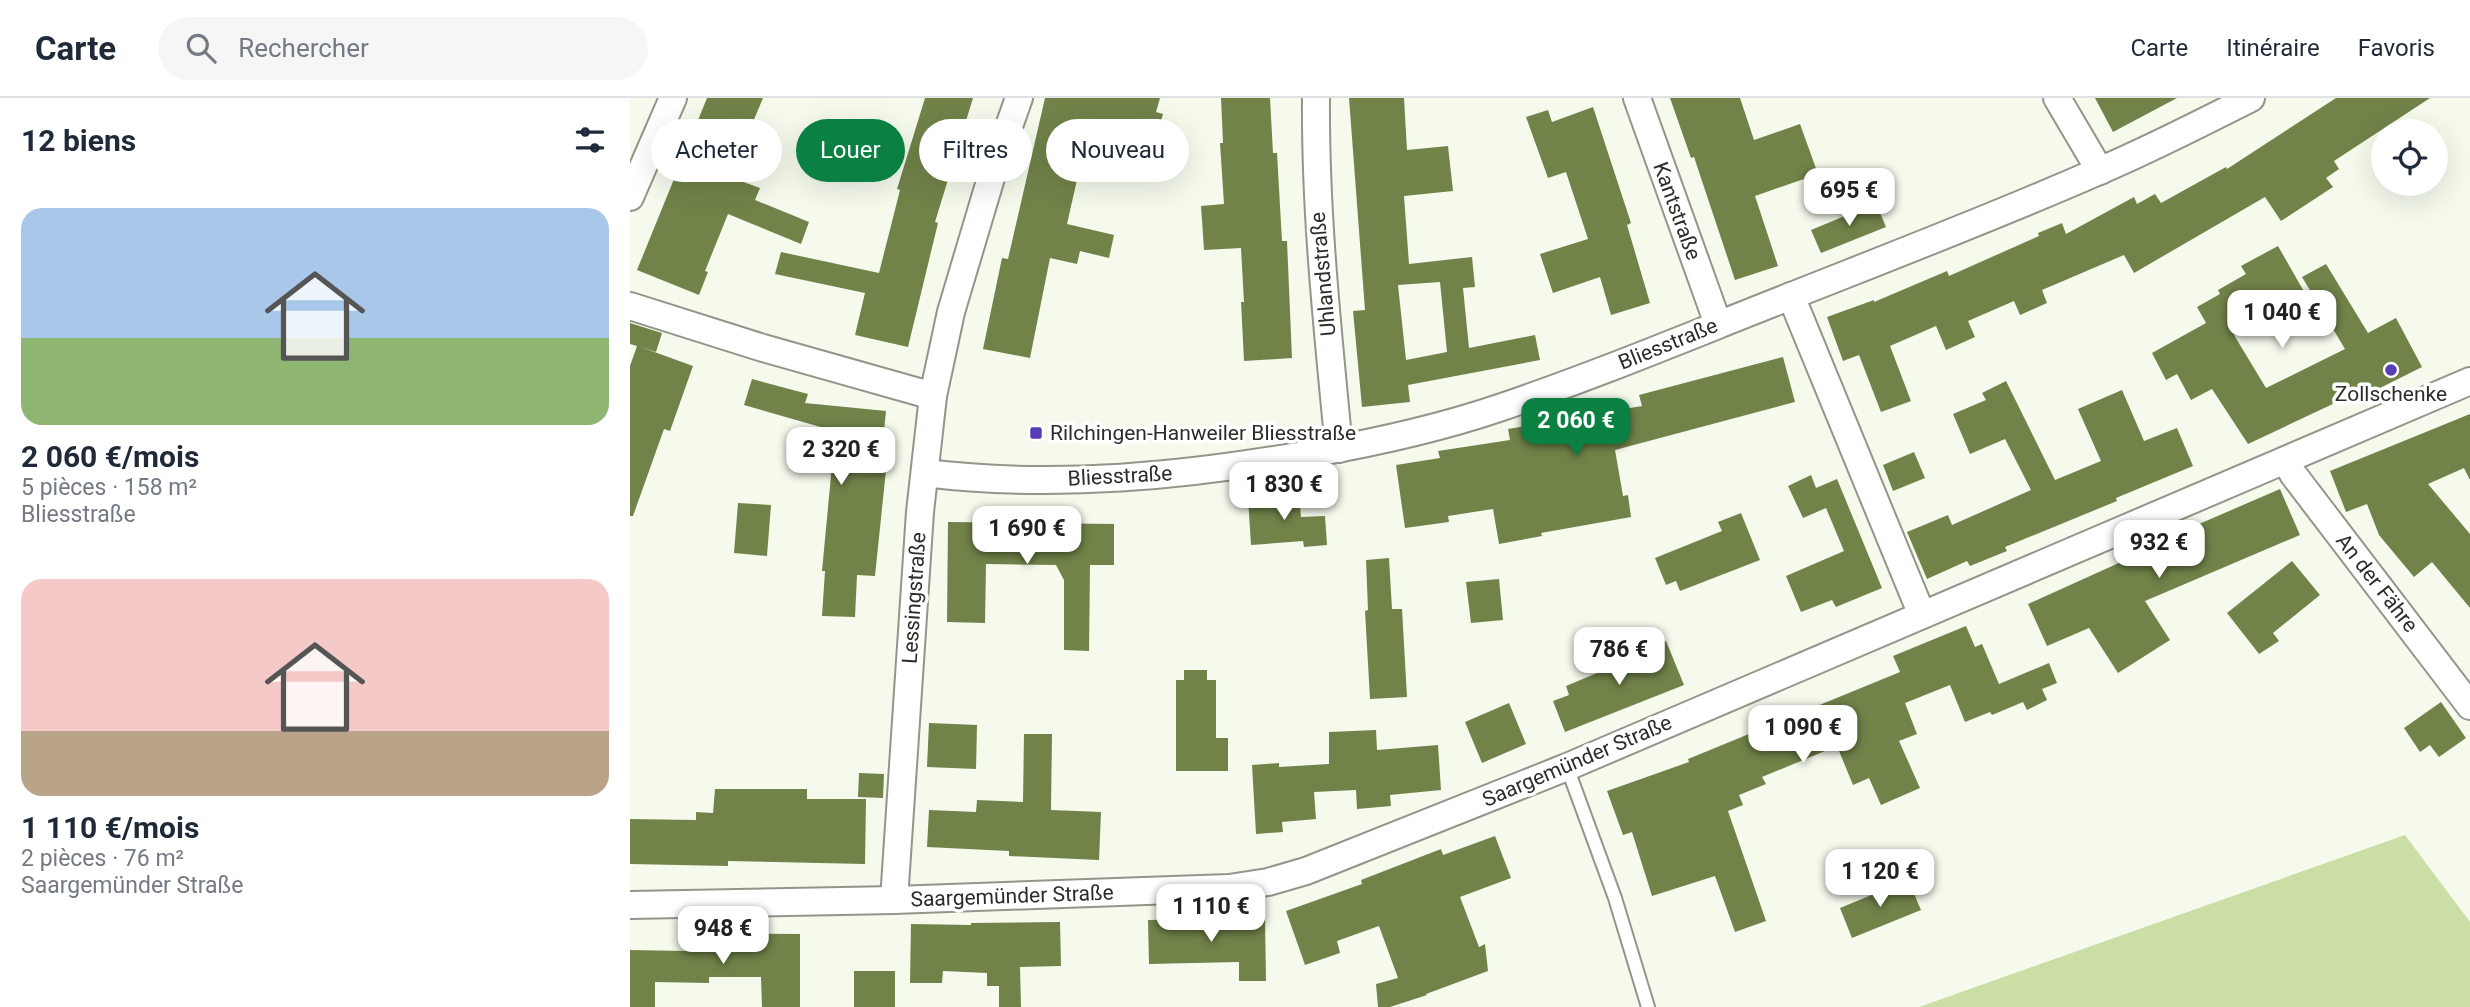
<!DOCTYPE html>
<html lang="fr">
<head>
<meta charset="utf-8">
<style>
  :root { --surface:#fff; --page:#f6f6f7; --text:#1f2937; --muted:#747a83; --line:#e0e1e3; --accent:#0b8043 }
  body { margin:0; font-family:Roboto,sans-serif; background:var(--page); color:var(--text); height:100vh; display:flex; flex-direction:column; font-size:26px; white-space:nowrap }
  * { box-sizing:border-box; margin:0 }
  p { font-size:23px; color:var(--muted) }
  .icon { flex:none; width:38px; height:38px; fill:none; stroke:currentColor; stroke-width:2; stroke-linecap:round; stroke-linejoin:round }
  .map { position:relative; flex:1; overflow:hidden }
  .side { display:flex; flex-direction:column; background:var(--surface); width:630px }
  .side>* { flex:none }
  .hud { position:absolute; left:21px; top:21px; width:665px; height:63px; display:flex; gap:14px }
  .controls { position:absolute; left:1741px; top:21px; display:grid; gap:14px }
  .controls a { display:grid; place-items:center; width:77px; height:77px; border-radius:50%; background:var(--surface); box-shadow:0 7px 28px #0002; font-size:35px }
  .price { position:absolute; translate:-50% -60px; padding:0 16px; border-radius:14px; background:#fff; color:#222; font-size:23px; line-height:46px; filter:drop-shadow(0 2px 4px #0008) }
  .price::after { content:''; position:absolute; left:50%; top:42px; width:21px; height:16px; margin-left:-10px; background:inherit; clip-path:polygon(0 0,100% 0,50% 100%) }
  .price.selected { background:var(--accent); color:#fff }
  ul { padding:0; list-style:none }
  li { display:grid; align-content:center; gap:14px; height:371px; padding:0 21px }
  li span { display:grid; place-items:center; height:217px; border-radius:21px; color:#555 }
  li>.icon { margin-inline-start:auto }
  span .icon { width:126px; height:126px; fill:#fffc; stroke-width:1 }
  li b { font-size:30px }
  h2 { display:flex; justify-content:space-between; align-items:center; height:84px; padding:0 21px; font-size:30px }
  .chip { padding:0 24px; border-radius:32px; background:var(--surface); box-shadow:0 7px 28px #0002; font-size:24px; line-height:63px }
  .chip.selected { background:var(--accent); color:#fff }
  header { display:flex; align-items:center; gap:42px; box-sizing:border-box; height:98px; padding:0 35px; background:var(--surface); border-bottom:2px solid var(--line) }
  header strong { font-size:33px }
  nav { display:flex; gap:38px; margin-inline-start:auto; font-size:24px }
  .search { width:490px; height:63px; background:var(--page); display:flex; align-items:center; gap:18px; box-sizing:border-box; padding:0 24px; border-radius:38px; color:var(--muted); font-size:26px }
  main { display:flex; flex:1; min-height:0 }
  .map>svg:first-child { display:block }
</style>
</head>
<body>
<header>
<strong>Carte</strong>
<div class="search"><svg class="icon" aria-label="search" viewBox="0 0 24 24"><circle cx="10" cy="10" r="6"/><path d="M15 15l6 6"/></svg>Rechercher</div>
<nav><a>Carte</a><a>Itinéraire</a><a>Favoris</a></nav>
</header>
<main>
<section class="side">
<h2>12 biens<svg class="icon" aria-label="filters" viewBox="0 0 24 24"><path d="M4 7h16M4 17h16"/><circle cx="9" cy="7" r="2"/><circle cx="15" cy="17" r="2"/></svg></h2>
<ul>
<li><span style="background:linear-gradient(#a9c7e8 60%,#8fb573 0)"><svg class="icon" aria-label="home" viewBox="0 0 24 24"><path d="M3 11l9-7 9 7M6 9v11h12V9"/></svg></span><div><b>2 060 €/mois</b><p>5 pièces · 158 m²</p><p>Bliesstraße</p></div></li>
<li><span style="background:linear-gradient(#f6c9c9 70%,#b9a48a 0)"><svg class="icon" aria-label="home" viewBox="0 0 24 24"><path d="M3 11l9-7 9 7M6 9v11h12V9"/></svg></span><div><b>1 110 €/mois</b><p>2 pièces · 76 m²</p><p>Saargemünder Straße</p></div></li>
</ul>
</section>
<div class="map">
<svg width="1840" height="909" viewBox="0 0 1840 909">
  <rect width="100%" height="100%" fill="#f5faed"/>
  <!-- green -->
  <polygon fill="#cadea5" points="1775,737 1840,824 1840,909 1289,909"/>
  <!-- building -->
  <g fill="#718349" fill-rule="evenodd">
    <polygon points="77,0 133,0 100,79 130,90 125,102 179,124 171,146 98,116 75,173 78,174 69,197 7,172"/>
    <polygon points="295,0 343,0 305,124 308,125 278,249 225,237 235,195 145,176 151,154 249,175 270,92 267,91"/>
    <polygon points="415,0 530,0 526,14 533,16 520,61 456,42 437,126 484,137 479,160 450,153 447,166 420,160 400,260 353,251 372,160 378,161"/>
    <polygon points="591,0 640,0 643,55 647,55 652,143 657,143 662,260 614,263 611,204 614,204 611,150 574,152 571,108 594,106 590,45 593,45"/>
    <path d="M719,0H774L777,52L818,48L823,93L774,98L779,166L842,159L845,189L833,190L839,250L905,237L910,262L778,287L780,304L732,309L723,213L735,212ZM810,184L817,254L776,262L768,187Z"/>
    <polygon points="1040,0 1110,0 1124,42 1170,26 1188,76 1125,98 1148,168 1105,182 1064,59 1061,60"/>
    <polygon points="1465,0 1547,0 1483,34"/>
    <polygon points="1706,0 1800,0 1704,63 1709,71 1696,80 1703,89 1651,123 1635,99 1504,175 1494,157 1412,192 1417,205 1390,217 1384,203 1338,223 1345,239 1316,252 1306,228 1260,248 1281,303 1251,314 1229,257 1213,263 1197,219 1244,202 1244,204 1317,173 1319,178 1409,138 1408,135 1432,125 1436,136 1504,99 1507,106 1525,96 1531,105 1596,69 1597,71"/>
    <polygon points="963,9 1001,125 997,127 1020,205 981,217 970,179 923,195 910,156 958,141 936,74 918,80 896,19 918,12 922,24"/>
    <polygon points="1246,105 1256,129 1191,155 1181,132"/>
    <polygon points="1648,148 1676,197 1604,237 1636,290 1715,251 1672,179 1696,166 1738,235 1766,220 1792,269 1742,294 1739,289 1618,346 1582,291 1561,302 1547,276 1536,282 1522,255 1576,225 1567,209 1590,196 1588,192 1616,176 1611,168"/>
    <polygon points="0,225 32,235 26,254 8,248 63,268 40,333 34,331 3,418 0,418 0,268 7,248 0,246"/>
    <polygon points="1153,259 1165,304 985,352 993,398 998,397 1001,419 911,435 912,438 869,446 863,411 818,418 819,424 775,430 766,367 810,360 808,353 880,342 878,331 1012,308 1009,297"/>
    <polygon points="122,281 178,296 175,305 256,313 250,372 256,372 245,478 227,477 225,519 192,518 195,473 192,473 202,367 197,366 201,332 114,307"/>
    <polygon points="1376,283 1425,382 1471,363 1448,311 1492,292 1514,343 1547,330 1563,368 1486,400 1487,403 1375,449 1377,453 1340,468 1337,463 1297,481 1277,434 1318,417 1322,427 1401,392 1375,341 1340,356 1323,316 1356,302 1352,295"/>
    <polygon points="1840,316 1840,382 1834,370 1798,386 1840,436 1840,510 1802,464 1784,479 1749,437 1737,406 1716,414 1700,373"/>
    <polygon points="1284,354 1295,380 1263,393 1253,367"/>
    <polygon points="1181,377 1186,390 1207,381 1252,490 1206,509 1202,502 1171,514 1156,478 1214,453 1196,410 1173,420 1158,388"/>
    <polygon points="1650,391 1670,437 1515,503 1540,542 1488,575 1459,530 1417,548 1398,506 1533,445 1532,442"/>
    <polygon points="669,396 671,419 695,418 697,447 674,449 673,443 621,447 618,400"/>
    <polygon points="108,405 141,407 137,458 104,455"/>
    <polygon points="1111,415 1130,462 1050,493 1046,483 1036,487 1025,460 1092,433 1088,424"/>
    <polygon points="318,424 484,426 484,467 460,467 459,553 434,552 434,482 426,467 356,466 355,525 317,524"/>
    <polygon points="759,460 762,511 772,511 777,599 740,601 735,513 738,512 736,462"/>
    <polygon points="1662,463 1690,497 1643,535 1649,543 1629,556 1597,515"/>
    <polygon points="869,481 873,522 841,525 836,484"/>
    <polygon points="1336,528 1345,549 1352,546 1369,586 1419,565 1427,585 1412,591 1417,602 1397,612 1393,604 1362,617 1360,614 1335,624 1320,587 1275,605 1287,636 1269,643 1290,690 1251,707 1239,680 1223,687 1207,648 1132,679 1136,686 1109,697 1113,707 1098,713 1136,823 1105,834 1085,778 1022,798 1002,734 993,737 977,693 1059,664 1058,661 1270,574 1263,558"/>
    <polygon points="1036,543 1054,587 935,634 923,603 939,597 936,588 1003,560 1002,557"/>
    <polygon points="554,572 577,572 577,582 586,582 586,640 598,640 598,673 546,673 546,582 554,582"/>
    <polygon points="1811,604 1836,640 1809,659 1800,647 1790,654 1774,630"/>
    <polygon points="879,605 896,646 852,665 835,624"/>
    <polygon points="299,625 347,627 346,671 297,669"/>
    <polygon points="746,632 747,652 808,647 811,692 760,697 761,708 727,711 726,692 684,694 686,721 652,724 653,734 626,736 622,667 649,665 649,669 699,666 699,634"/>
    <polygon points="394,636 422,636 421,712 471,714 469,762 379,758 379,753 297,749 299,712 346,714 347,702 393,704"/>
    <polygon points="229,675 254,676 253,700 228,699"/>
    <polygon points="85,691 177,691 177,701 236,701 235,766 98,763 98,768 0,766 0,721 66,722 66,714 83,715"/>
    <polygon points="865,738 881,780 830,799 849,849 855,846 858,873 796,896 797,897 760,909 748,909 746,886 768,880 749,828 707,843 710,855 675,867 656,813 732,786 731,782 811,751 813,757"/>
    <polygon points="1278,782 1291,812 1222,840 1210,810"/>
    <polygon points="635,820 636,883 609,883 609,864 519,866 518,822"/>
    <polygon points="430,824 431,868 390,869 391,909 369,909 369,888 357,888 357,875 313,873 312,885 280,885 281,826 341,827 341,825"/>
    <polygon points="56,835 170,836 170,909 132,909 131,879 79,879 79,885 25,884 25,909 0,909 0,852 56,853"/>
    <rect x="224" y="873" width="41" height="36"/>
  </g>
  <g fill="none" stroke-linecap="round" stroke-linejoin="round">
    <defs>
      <polyline id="lane" points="937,669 985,800 1018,909"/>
      <g id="street">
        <path d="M686,0C685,118 698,234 709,351"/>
        <polyline points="1007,0 1088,226"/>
        <polyline points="1427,0 1470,73"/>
        <polyline points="0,99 43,0"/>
        <polyline points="1161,198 1292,517"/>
        <polyline points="0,208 133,250 303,298"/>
        <polyline points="1656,362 1663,376 1840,608"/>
        <path d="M295,375C425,391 557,378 685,355C747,344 810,330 869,310C964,278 1057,239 1151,202C1257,160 1364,119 1469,73C1521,51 1571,25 1621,0"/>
        <polyline points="264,802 290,414 303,298 321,214 363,73 389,0"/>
        <polyline points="0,807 264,802 599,790 638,784 676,773 937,669 1840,283"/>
      </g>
    </defs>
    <!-- lane casing -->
    <use href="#lane" stroke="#92968a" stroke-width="16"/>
    <!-- street casing -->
    <use href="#street" stroke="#92968a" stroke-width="30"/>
    <!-- lane -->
    <use href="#lane" stroke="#fff" stroke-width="12"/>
    <!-- street -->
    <use href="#street" stroke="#fff" stroke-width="26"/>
  </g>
  <!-- markers -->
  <g fill="#573eb6" stroke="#fff" stroke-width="2.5">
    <circle cx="1761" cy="272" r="7"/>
    <rect x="399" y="328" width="14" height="14" rx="3.5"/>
  </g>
  <g text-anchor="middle" stroke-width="7" stroke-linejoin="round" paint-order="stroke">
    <!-- street labels -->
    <g font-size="21" fill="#2b2d28" stroke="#fff">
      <text transform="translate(1047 113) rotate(70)" y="7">Kantstraße</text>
      <text transform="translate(693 176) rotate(-95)" y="7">Uhlandstraße</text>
      <text transform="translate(1038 246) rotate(-22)" y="7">Bliesstraße</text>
      <text transform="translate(490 378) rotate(-3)" y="7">Bliesstraße</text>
      <text transform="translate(1747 485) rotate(52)" y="7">An der Fähre</text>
      <text transform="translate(284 500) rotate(-86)" y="7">Lessingstraße</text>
      <text transform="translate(947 663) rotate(-23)" y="7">Saargemünder Straße</text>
      <text transform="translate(382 798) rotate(-2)" y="7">Saargemünder Straße</text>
    </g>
    <!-- poi labels -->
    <g font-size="21" fill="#2b2d28" stroke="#fff">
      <text x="1761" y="303">Zollschenke</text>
      <text x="420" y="342" text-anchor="start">Rilchingen-Hanweiler Bliesstraße</text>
    </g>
  </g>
</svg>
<div class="controls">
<a><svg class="icon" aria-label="locate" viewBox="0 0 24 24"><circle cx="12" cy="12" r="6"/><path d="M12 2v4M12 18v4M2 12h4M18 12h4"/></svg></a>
</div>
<b class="price" style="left:1219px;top:130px">695 €</b>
<b class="price" style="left:1652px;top:252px">1 040 €</b>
<b class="price selected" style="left:946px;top:360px">2 060 €</b>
<b class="price" style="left:211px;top:389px">2 320 €</b>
<b class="price" style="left:654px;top:424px">1 830 €</b>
<b class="price" style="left:397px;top:468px">1 690 €</b>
<b class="price" style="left:1529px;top:482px">932 €</b>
<b class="price" style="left:989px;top:589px">786 €</b>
<b class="price" style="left:1173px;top:667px">1 090 €</b>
<b class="price" style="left:1250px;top:811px">1 120 €</b>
<b class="price" style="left:581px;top:846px">1 110 €</b>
<b class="price" style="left:93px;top:868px">948 €</b>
<div class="hud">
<a class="chip">Acheter</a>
<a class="chip selected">Louer</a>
<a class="chip">Filtres</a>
<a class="chip">Nouveau</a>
</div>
</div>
</main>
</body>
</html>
